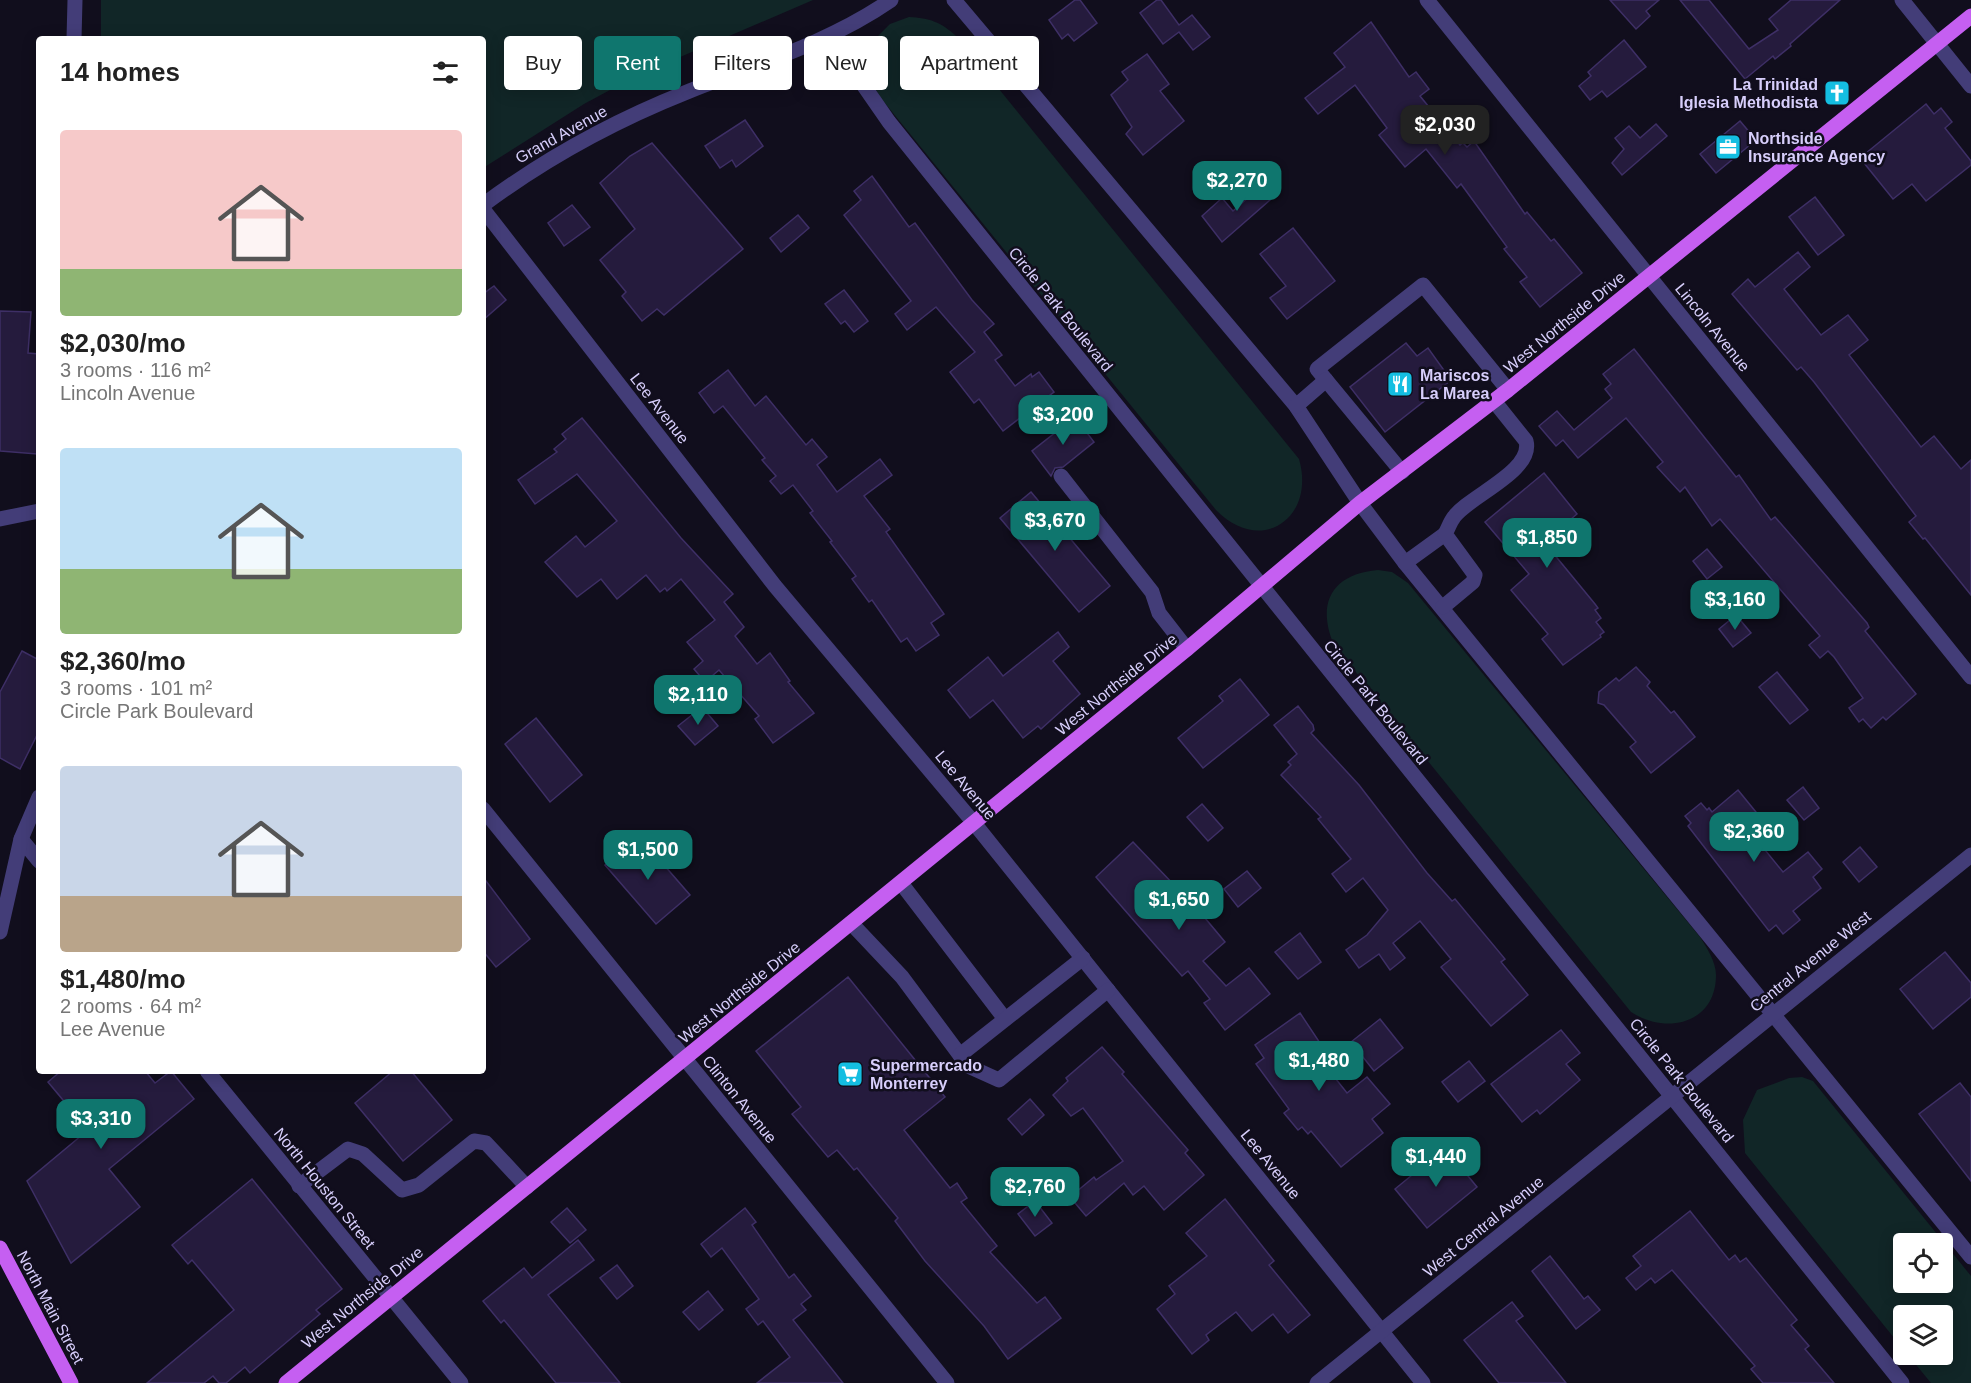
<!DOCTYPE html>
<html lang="en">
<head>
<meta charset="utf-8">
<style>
  :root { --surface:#fff; --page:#f2f2f2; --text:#222; --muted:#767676; --accent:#0f766e }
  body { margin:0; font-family:Arial,sans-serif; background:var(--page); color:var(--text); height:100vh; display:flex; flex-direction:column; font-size:22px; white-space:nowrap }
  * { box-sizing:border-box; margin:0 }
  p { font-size:20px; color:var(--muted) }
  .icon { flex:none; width:33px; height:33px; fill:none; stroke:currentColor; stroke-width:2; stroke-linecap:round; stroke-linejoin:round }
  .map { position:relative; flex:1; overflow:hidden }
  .sheet { position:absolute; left:36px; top:36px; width:450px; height:1038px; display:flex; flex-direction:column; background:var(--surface); border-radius:6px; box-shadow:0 3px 15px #0003 }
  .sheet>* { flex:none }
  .top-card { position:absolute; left:504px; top:36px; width:570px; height:54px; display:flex; gap:12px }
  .buttons { position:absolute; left:1893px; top:1233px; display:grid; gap:12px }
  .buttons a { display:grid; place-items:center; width:60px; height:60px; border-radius:6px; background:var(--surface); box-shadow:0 3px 15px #0003; font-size:30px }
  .price { position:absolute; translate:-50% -51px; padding:0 14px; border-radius:12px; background:var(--accent); color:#fff; font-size:20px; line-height:39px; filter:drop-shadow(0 2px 3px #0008) }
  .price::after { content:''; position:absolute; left:50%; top:36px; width:18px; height:14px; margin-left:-9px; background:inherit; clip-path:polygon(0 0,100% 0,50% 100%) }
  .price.selected { background:#222; color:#fff }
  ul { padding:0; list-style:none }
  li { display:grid; align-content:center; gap:12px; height:318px; padding:0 24px }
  li span { display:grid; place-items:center; height:186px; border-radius:6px; color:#555 }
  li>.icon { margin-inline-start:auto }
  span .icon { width:108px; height:108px; fill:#fffc; stroke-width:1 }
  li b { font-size:26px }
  h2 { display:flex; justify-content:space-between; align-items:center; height:72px; padding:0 24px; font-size:26px }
  .tag { padding:0 21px; border-radius:6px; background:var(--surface); box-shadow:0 3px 15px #0003; font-size:21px; line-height:54px }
  .tag.selected { background:var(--accent); color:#fff }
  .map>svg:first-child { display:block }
</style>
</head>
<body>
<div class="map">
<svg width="1971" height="1383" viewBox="0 0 1971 1383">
  <rect width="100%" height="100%" fill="#110e1d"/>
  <!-- green -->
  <g fill="#112627" fill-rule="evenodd">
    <polygon points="101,0 813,0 636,76 584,104 483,168 483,39 101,39"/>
    <path d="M909,17C929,18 941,22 956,36L1299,459C1316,518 1261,556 1216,510L880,97L868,75L870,54L877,37L890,24Z"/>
    <path d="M1378,570L1392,572L1408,583L1700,937C1707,948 1716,962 1716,975C1716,1024 1666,1035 1631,1012L1334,645C1316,603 1332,574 1378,570Z"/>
    <path d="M1802,1077L1813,1081L1971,1276V1383H1931L1908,1355L1942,1354V1316H1904L1903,1349L1745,1153L1743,1120L1757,1090L1789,1078ZM1904,1244H1942V1282H1904Z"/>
  </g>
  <!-- building -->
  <g fill="#251b3d" stroke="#3e2f66" stroke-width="1.5">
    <polygon points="1075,0 1080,0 1097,23 1074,41 1068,34 1062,39 1049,20"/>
    <polygon points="1157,0 1161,0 1179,25 1192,15 1210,37 1193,50 1179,32 1163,44 1140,13"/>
    <polygon points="1610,0 1659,0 1646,11 1650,16 1636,29"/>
    <polygon points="1680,0 1709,0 1749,49 1778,30 1769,19 1791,0 1840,0 1790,44 1791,46 1775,59 1773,56 1745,79"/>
    <polygon points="1371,22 1409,77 1416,72 1429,89 1420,96 1460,145 1463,143 1467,147 1474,141 1525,214 1527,212 1551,241 1554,239 1582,273 1540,307 1520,282 1527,277 1504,249 1507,247 1461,184 1457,188 1426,149 1405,167 1379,135 1387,128 1355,85 1318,114 1305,98 1345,67 1334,53"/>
    <polygon points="1624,40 1646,67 1607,97 1602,91 1590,100 1579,86 1591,76 1588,72"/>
    <polygon points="1147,54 1169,84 1160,91 1184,121 1143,155 1126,134 1132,127 1111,95 1128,80 1122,72"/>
    <polygon points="1926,104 1934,114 1941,108 1952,122 1945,128 1971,161 1971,165 1926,201 1912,184 1893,199 1860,158"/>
    <polygon points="745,120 763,146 736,167 732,160 720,168 705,146"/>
    <polygon points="1740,121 1756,140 1716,173 1700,154"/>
    <polygon points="1656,124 1667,136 1622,175 1612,163 1624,149 1615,138 1629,126 1640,138"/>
    <polygon points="652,143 743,249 664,315 657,309 642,321 622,296 626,292 600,260 635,229 600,183 630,156"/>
    <polygon points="872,176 909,227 915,223 972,300 994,324 984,332 1002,355 995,360 1015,386 1031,374 1032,377 1039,372 1054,392 1003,431 979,399 974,403 950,372 975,352 936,307 907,330 895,314 911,301 844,215 861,200 854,191"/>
    <polygon points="1267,181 1278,193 1222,242 1202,216 1222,198 1233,211"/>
    <polygon points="1815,197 1844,235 1818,255 1789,217"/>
    <polygon points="572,205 590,227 564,246 548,223"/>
    <polygon points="798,215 809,228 781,252 770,238"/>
    <polygon points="1293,228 1335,281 1287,319 1270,298 1286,286 1260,254"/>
    <polygon points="1798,252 1810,267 1784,289 1821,335 1848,315 1868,340 1849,355 1921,447 1934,436 1961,469 1971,460 1971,595 1925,538 1923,539 1909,522 1916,516 1814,382 1801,367 1797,370 1732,294 1748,279 1755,287"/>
    <polygon points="494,286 506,300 483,320 483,294"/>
    <polygon points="844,290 868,321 854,332 845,321 841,324 825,304"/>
    <polygon points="0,311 31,312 28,353 39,354 37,454 0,451"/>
    <polygon points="1406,343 1417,356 1428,348 1451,380 1385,432 1350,387"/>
    <polygon points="1634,349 1736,477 1739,475 1771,520 1775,517 1867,623 1869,627 1865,631 1916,694 1886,720 1883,717 1871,728 1863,719 1859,722 1849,708 1863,698 1834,657 1828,651 1820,658 1809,645 1820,636 1720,519 1712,526 1685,487 1680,492 1657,467 1663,462 1626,418 1578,458 1563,440 1556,446 1539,426 1557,411 1574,430 1612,398 1605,389 1611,384 1603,374"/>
    <polygon points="728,370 755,406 766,396 806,445 812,439 827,457 817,465 837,492 880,459 892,475 864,496 890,529 886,532 944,614 931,623 939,635 916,651 907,638 901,642 872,600 869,602 852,579 856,576 830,542 832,541 810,513 813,511 793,485 781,494 770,481 776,476 762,460 765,458 723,406 714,413 699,393"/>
    <polygon points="1075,417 1094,442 1063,467 1055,468 1051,476 1032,451"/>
    <polygon points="582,418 681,538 733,594 724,602 744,627 735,636 757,664 770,653 790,681 788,682 814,713 773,743 755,719 759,716 719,670 705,682 694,669 703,661 687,642 715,620 681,579 667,591 665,588 660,592 646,575 617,599 601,579 577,597 545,562 576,536 585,547 617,521 577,474 535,504 518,480 557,452 554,449 566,439 562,434"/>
    <polygon points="1544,473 1577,514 1544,542 1595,604 1598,608 1595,610 1601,618 1596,622 1604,632 1600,635 1601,637 1563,665 1542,639 1548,634 1511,590 1529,574 1485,522"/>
    <polygon points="1031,492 1110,586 1079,612 1000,518"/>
    <polygon points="1707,549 1722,567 1707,579 1693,561"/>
    <polygon points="1736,615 1751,633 1733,647 1719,629"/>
    <polygon points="1058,632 1069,647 1053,661 1080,694 1041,729 1038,726 1023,738 993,700 970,718 948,690 988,657 1003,676"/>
    <polygon points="22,651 39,660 39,731 20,769 0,758 0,692"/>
    <polygon points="1636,667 1650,682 1647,686 1671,713 1674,711 1695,737 1651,773 1630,747 1636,742 1604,705 1598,703 1599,692 1616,678 1619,681"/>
    <polygon points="1777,672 1808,710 1790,724 1759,687"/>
    <polygon points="1240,679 1269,715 1203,768 1178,738 1223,701 1219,696"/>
    <polygon points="1298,706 1313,725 1314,730 1311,733 1359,785 1427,873 1452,901 1455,899 1505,959 1501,962 1528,995 1491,1026 1441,967 1451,959 1420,921 1393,943 1405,958 1390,970 1379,954 1359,968 1346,950 1367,935 1388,910 1363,878 1346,892 1332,874 1351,859 1318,819 1321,817 1281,775 1291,765 1288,762 1297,754 1274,725"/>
    <polygon points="702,707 718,726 695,745 678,726"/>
    <polygon points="536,718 582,775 550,802 505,744"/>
    <polygon points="1803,787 1819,808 1804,820 1787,800"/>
    <polygon points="1738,790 1760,817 1748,829 1783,872 1808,852 1822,869 1813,877 1821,888 1793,911 1800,920 1783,934 1776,925 1769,931 1688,826 1691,823 1685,816 1701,803 1707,810 1709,808 1712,812"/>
    <polygon points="1202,804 1223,828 1208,841 1187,817"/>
    <polygon points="634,841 638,846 644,842 690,895 656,924 605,865"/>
    <polygon points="1133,842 1176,887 1184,881 1196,895 1191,900 1195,906 1225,942 1203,961 1226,986 1249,968 1270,994 1225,1030 1204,1003 1210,999 1188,971 1182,976 1096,877"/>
    <polygon points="1860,847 1877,867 1859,882 1843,862"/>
    <polygon points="1247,871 1261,888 1238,907 1224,889"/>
    <polygon points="483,877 530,939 496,967 483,951"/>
    <polygon points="1300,933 1321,962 1298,979 1275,952"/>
    <polygon points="1945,952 1971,983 1971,997 1933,1029 1900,989"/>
    <polygon points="848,977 945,1097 904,1130 950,1188 957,1183 967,1198 961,1202 997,1246 990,1252 1037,1303 1045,1297 1061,1318 1008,1359 984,1326 925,1261 895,1221 898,1218 857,1168 854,1170 837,1150 828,1157 792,1114 801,1107 756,1051"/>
    <polygon points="1300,1013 1324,1049 1316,1054 1347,1093 1367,1077 1390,1104 1372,1119 1383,1133 1341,1167 1311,1131 1308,1134 1302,1127 1298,1130 1284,1113 1289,1109 1256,1064 1264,1058 1255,1045"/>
    <polygon points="1380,1019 1403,1048 1374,1071 1351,1042"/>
    <polygon points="1561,1030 1580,1053 1566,1064 1580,1080 1540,1114 1537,1110 1522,1122 1491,1084"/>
    <polygon points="1102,1047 1124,1072 1122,1074 1188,1150 1185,1153 1204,1175 1164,1210 1144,1186 1133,1195 1124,1183 1086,1216 1070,1197 1094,1177 1096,1180 1123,1161 1083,1108 1071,1116 1053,1095 1068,1081 1066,1078"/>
    <polygon points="1469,1061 1485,1081 1458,1102 1442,1082"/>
    <polygon points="61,1071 145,1071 155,1083 171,1071 194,1099 109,1169 140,1207 71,1263 27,1181 88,1130 48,1082"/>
    <polygon points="393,1071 411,1071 452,1120 403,1161 355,1103"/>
    <polygon points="1960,1083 1971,1097 1971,1181 1919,1114"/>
    <polygon points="1030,1099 1044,1115 1022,1135 1008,1119"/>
    <polygon points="1445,1148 1477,1187 1427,1228 1395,1189"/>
    <polygon points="252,1179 342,1289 316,1310 320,1314 250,1373 245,1367 226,1383 219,1383 213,1376 204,1383 147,1383 234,1310 192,1260 188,1264 172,1245"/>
    <polygon points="1225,1199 1274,1261 1269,1265 1310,1315 1288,1333 1273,1314 1252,1331 1236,1312 1206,1335 1209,1340 1192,1354 1157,1309 1175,1294 1169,1286 1207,1256 1186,1233"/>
    <polygon points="1035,1201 1052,1223 1035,1236 1018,1214"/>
    <polygon points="567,1208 586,1230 570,1243 551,1222"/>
    <polygon points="745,1208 756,1222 752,1225 789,1278 794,1274 811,1296 801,1304 806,1310 793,1320 843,1383 757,1383 790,1357 763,1321 758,1325 746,1309 759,1299 722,1248 711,1257 701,1244"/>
    <polygon points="1690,1211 1729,1260 1735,1255 1740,1262 1746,1258 1797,1320 1791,1325 1809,1346 1805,1349 1834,1383 1763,1383 1751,1369 1755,1366 1672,1270 1655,1283 1651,1278 1636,1290 1626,1278 1641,1266 1633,1256"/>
    <polygon points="578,1240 594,1260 548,1295 620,1383 556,1383 504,1320 501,1323 483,1301 524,1268 532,1278"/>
    <polygon points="1550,1256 1584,1299 1588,1296 1600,1310 1576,1329 1532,1271"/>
    <polygon points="617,1265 633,1286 617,1299 600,1278"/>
    <polygon points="708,1291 723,1310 699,1330 683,1312"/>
    <polygon points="1512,1302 1523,1316 1516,1321 1566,1383 1499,1383 1464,1340"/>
  </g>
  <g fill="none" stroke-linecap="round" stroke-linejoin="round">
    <!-- minor -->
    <g stroke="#433d78" stroke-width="15">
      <polyline points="954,0 1296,406 1360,503 1405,563 1971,1257"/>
      <polyline points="1427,0 1971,677"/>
      <polyline points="1902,0 1971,86"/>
      <polyline points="830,37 889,122 1902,1383"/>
      <polyline points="74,39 75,0"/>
      <path d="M483,205C546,158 614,121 687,92C757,64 829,43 891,0"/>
      <polyline points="483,209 775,586 974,823 1423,1383"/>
      <polyline points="1326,380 1317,369 1423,285 1508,390"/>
      <polyline points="1296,406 1326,380 1402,472"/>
      <polyline points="1061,476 1152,592 1159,613 1187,649"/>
      <polyline points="0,519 39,511"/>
      <polyline points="1405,563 1445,534"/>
      <path d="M1443,607L1473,582L1475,575L1445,534C1448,529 1450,522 1454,517C1469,496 1534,471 1526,441L1494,401"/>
      <polyline points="483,809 947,1383"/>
      <polyline points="21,839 39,861"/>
      <polyline points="901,883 1005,1019"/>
      <polyline points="851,923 902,977 968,1066 999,1080 1108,990"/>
      <polyline points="0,932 21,839 39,797"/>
      <polyline points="960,1055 1083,958"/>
      <polyline points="207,1071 461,1383"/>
      <polyline points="299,1186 348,1149 363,1154 402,1190 419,1185 474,1141 486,1143 527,1187"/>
      <polyline points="1317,1383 1971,855"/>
    </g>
    <!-- major -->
    <g stroke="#c55ff1" stroke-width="15">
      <polyline points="0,1248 71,1383"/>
      <polyline points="286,1383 1187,649 1360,503 1508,390 1971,16"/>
    </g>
  </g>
  <!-- icons -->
  <defs>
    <symbol id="church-square" viewBox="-11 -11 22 22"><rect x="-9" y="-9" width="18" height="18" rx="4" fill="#14bee1" stroke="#110e1d"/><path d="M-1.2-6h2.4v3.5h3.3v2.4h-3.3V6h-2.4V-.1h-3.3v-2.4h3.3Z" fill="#fff"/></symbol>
    <symbol id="office-square" viewBox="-11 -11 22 22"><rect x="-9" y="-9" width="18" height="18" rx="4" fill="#14bee1" stroke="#110e1d"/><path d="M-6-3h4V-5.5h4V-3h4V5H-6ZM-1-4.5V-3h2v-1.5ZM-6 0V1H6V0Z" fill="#fff"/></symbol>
    <symbol id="restaurant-square" viewBox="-11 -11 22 22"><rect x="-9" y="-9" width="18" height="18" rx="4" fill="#14bee1" stroke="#110e1d"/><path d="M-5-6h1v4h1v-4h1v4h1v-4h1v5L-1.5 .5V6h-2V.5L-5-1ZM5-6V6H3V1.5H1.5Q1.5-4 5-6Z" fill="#fff"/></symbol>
    <symbol id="supermarket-square" viewBox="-11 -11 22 22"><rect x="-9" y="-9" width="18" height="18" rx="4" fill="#14bee1" stroke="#110e1d"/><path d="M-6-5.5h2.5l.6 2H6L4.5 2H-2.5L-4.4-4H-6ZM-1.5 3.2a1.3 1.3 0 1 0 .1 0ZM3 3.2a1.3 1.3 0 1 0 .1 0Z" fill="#fff"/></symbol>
  </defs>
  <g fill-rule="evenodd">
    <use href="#church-square" x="1822" y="78" width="30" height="30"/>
    <use href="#office-square" x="1713" y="132" width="30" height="30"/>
    <use href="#restaurant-square" x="1385" y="369" width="30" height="30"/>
    <use href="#supermarket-square" x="835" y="1059" width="30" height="30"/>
  </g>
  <g text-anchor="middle" stroke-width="5" stroke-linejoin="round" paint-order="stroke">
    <!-- poi labels -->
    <g font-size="16" font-weight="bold" fill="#d7cefb" stroke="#110e1d" text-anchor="start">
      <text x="1818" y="90" text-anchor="end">La Trinidad<tspan x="1818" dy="18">Iglesia Methodista</tspan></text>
      <text x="1748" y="144">Northside<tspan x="1748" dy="18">Insurance Agency</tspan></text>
      <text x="1420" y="381">Mariscos<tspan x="1420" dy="18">La Marea</tspan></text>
      <text x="870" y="1071">Supermercado<tspan x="870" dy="18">Monterrey</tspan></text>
    </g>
    <!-- street labels -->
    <g font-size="16" fill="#d7cefb" stroke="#110e1d">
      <text transform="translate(561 134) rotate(-29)" y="6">Grand Avenue</text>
      <text transform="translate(1061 309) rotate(51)" y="6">Circle Park Boulevard</text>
      <text transform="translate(1564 322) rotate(-39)" y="6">West Northside Drive</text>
      <text transform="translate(1713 327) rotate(51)" y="6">Lincoln Avenue</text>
      <text transform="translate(660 408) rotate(52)" y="6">Lee Avenue</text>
      <text transform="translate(1116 684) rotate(-39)" y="6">West Northside Drive</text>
      <text transform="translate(1376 702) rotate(51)" y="6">Circle Park Boulevard</text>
      <text transform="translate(966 785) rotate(50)" y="6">Lee Avenue</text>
      <text transform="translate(1810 961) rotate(-39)" y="6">Central Avenue West</text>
      <text transform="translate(739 992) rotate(-39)" y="6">West Northside Drive</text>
      <text transform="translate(1682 1080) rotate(51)" y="6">Circle Park Boulevard</text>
      <text transform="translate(740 1099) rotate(51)" y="6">Clinton Avenue</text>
      <text transform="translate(1271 1164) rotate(51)" y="6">Lee Avenue</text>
      <text transform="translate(325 1188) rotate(51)" y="6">North Houston Street</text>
      <text transform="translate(1483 1226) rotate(-39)" y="6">West Central Avenue</text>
      <text transform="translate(362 1297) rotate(-39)" y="6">West Northside Drive</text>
      <text transform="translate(51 1307) rotate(62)" y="6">North Main Street</text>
    </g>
  </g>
</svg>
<div class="buttons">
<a><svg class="icon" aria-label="locate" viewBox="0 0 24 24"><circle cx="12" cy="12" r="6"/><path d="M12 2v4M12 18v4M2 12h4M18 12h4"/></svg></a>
<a><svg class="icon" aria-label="layers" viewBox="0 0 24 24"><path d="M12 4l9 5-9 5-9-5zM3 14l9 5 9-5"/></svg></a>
</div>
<b class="price selected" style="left:1445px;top:156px">$2,030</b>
<b class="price" style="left:1237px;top:212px">$2,270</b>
<b class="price" style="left:1063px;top:446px">$3,200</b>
<b class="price" style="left:1055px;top:552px">$3,670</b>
<b class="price" style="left:1547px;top:569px">$1,850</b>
<b class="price" style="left:1735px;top:631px">$3,160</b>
<b class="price" style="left:698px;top:726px">$2,110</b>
<b class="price" style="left:1754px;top:863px">$2,360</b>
<b class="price" style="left:648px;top:881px">$1,500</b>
<b class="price" style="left:1179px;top:931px">$1,650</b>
<b class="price" style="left:1319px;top:1092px">$1,480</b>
<b class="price" style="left:101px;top:1150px">$3,310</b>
<b class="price" style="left:1436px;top:1188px">$1,440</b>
<b class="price" style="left:1035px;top:1218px">$2,760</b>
<div class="top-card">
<a class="tag">Buy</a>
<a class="tag selected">Rent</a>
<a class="tag">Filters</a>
<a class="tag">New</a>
<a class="tag">Apartment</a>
</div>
<section class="sheet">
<h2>14 homes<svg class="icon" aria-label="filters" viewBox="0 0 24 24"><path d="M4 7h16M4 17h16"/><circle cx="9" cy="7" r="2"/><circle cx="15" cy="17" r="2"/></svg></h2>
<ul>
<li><span style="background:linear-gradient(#f6c9c9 75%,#8fb573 0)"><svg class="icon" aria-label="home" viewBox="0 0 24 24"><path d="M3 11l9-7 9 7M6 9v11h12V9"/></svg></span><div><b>$2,030/mo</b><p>3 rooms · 116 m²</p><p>Lincoln Avenue</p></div></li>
<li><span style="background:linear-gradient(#bfe0f5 65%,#8fb573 0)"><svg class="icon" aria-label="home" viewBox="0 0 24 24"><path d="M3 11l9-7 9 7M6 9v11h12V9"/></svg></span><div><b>$2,360/mo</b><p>3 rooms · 101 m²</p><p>Circle Park Boulevard</p></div></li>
<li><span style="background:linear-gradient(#c9d6e8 70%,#b9a48a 0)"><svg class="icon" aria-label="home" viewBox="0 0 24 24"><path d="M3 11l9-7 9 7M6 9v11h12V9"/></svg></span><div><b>$1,480/mo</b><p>2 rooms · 64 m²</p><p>Lee Avenue</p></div></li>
</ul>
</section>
</div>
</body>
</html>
